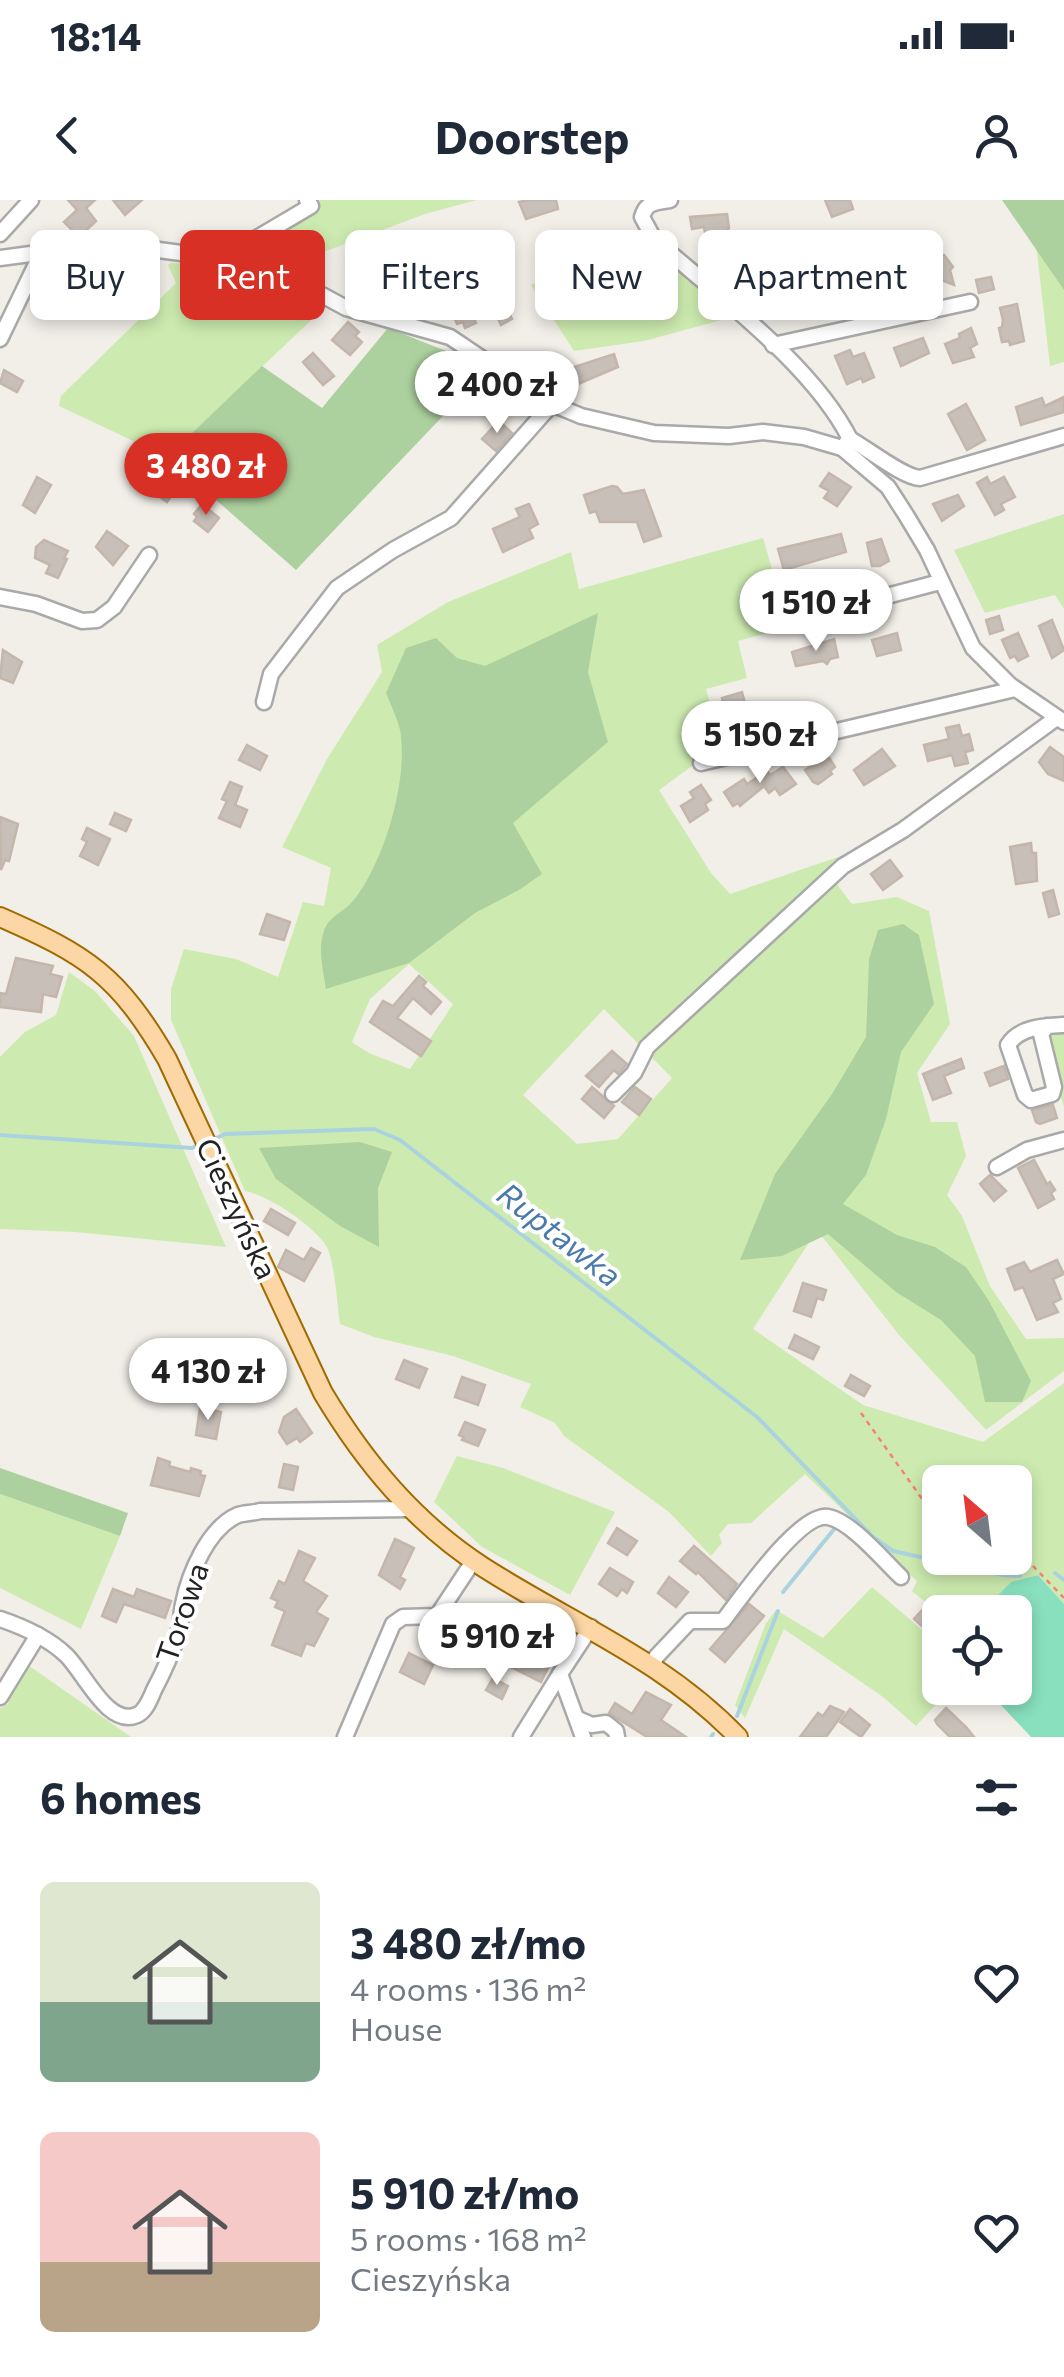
<!DOCTYPE html>
<html lang="en">
<head>
<meta charset="utf-8">
<style>
  :root { --surface:#fff; --page:#f6f6f7; --text:#1f2937; --muted:#747a83; --accent:#d93025 }
  body { margin:0; font-family:Commissioner,sans-serif; background:var(--page); color:var(--text); height:100vh; display:flex; flex-direction:column; font-size:38px; white-space:nowrap }
  * { box-sizing:border-box; margin:0 }
  p { font-size:32px; color:var(--muted) }
  .icon { flex:none; width:55px; height:55px; fill:none; stroke:currentColor; stroke-width:2; stroke-linecap:round; stroke-linejoin:round }
  .map { position:relative; height:1537px; overflow:hidden }
  .details { display:flex; flex-direction:column; background:var(--surface); flex:1 }
  .details>* { flex:none }
  .top-card { position:absolute; left:30px; top:30px; width:1005px; height:90px; display:flex; gap:20px }
  .needle { width:65px; rotate:332deg }
  .buttons { position:absolute; left:922px; top:1265px; display:grid; gap:20px }
  .buttons a { display:grid; place-items:center; width:110px; height:110px; border-radius:15px; background:var(--surface); box-shadow:0 5px 15px #0003; font-size:50px }
  .price { position:absolute; translate:-50% -85px; padding:0 22px; border-radius:35px; background:#fff; color:#222; font-size:32px; line-height:65px; filter:drop-shadow(0 2px 5px #0008) }
  .price::after { content:''; position:absolute; left:50%; top:60px; width:30px; height:22px; margin-left:-15px; background:inherit; clip-path:polygon(0 0,100% 0,50% 100%) }
  .price.selected { background:var(--accent); color:#fff }
  ul { padding:0; list-style:none }
  li { display:flex; align-items:center; gap:30px; height:250px; padding:0 40px }
  li span { display:grid; place-items:center; flex:none; width:280px; height:200px; border-radius:15px; color:#555 }
  li>.icon { margin-inline-start:auto }
  span .icon { width:120px; height:120px; fill:#fffc; stroke-width:1 }
  li b { font-size:42px }
  h2 { display:flex; justify-content:space-between; align-items:center; height:120px; padding:0 40px; font-size:42px }
  .chip { padding:0 35px; border-radius:15px; background:var(--surface); box-shadow:0 5px 15px #0003; font-size:35px; line-height:90px }
  .chip.selected { background:var(--accent); color:#fff }
  .status { display:flex; justify-content:space-between; align-items:center; height:70px; padding:0 50px; background:var(--surface); direction:ltr }
  .status svg { height:28px; fill:currentColor }
  header { display:flex; justify-content:space-between; align-items:center; height:130px; padding:0 40px; background:var(--surface); font-size:45px; font-weight:700 }
  .map>svg:first-child { display:block }
</style>
</head>
<body>
<div class="status"><b>18:14</b><svg viewBox="0 0 49 12"><path d="M0 12V9h3v3zM5 12V6h3v6zM10 12V3h3v9zM15 12V0h3v12zM26 1h20v11H26zM47 4h2v5h-2z"/></svg></div>
<header><svg class="icon" aria-label="back" viewBox="0 0 24 24"><path d="M15 5l-7 7 7 7"/></svg>Doorstep<svg class="icon" aria-label="person" viewBox="0 0 24 24"><circle cx="12" cy="8" r="4"/><path d="M4 21q1-7 8-7t8 7"/></svg></header>
<div class="map">
<svg width="1064" height="1537" viewBox="0 0 1064 1537">
  <rect width="100%" height="100%" fill="#f2efe9"/>
  <!-- grass -->
  <g fill="#cdebb0" fill-rule="evenodd">
    <polygon points="318,0 477,0 425,14 297,62 267,53 259,47 320,8"/>
    <polygon points="1031,0 1064,0 1064,162 1050,166"/>
    <polygon points="645,35 729,118 644,141 574,151 531,85"/>
    <polygon points="171,63 265,70 323,109 167,257 59,206 61,196 176,83 168,65"/>
    <polygon points="1064,314 1064,409 1055,395 985,413 954,350"/>
    <path d="M763,338L789,427L738,441L747,478L706,489L722,551L710,553L659,590L711,673L730,694L876,644L893,642L836,683L852,704L897,697L929,711L950,824L917,873L931,922H957L966,956L947,995L962,1016L990,1086L1026,1139L1064,1138V1171L986,1230L899,1135L817,1030L753,1129L863,1205L983,1242L1064,1183V1404L1038,1375L1011,1382L981,1412L940,1414L912,1391L917,1381L805,1274L751,1323L728,1324L719,1335L722,1343L711,1356L669,1312L564,1236L555,1223L520,1207L531,1184L453,1156L374,1137L340,1124C337,1106 335,1058 325,1044C312,1025 268,995 245,991L171,820V789L184,749L236,759L278,777L303,702L324,706L331,668L282,647L327,559L382,472L377,445L448,402L571,352L579,389ZM409,764L453,804L410,869L369,853L352,842L370,799ZM604,809L672,878L618,939L577,944L523,895ZM940,1282H1015V1358H940Z"/>
    <polygon points="69,772 95,791 134,836 226,1047 75,1032 0,1029 0,857 25,832 56,815"/>
    <polygon points="1064,827 1064,907 1043,843 1056,829"/>
    <polygon points="457,1256 503,1268 615,1312 570,1395 482,1347 434,1302"/>
    <polygon points="0,1294 120,1336 81,1429 0,1388"/>
    <polygon points="872,1387 940,1445 940,1488 951,1488 916,1526 883,1497 784,1429 745,1518 735,1505 766,1423 776,1410 823,1438"/>
    <polygon points="15,1456 131,1537 0,1537 0,1508 9,1503 0,1497 0,1481"/>
  </g>
  <!-- forest -->
  <g fill="#add19e">
    <polygon points="1002,0 1064,0 1064,90"/>
    <polygon points="388,128 469,160 485,172 296,370 167,257 262,166 322,208"/>
    <path d="M598,413L588,472L608,542L513,623L542,674L519,690L475,713L409,763L326,789C323,769 317,747 325,728C330,716 345,711 353,701C384,663 409,579 400,530C397,518 391,505 386,493L406,448L436,438L457,458L485,466Z"/>
    <polygon points="903,724 919,735 934,804 901,852 886,919 866,975 843,1004 897,1035 935,1047 966,1067 989,1101 1031,1181 1022,1202 985,1202 975,1156 941,1120 896,1092 828,1034 782,1056 740,1060 775,974 832,894 866,837 869,759 878,730"/>
    <polygon points="360,942 392,952 378,988 379,1047 340,1026 276,979 259,948"/>
    <polygon points="0,1268 128,1313 120,1336 0,1294"/>
  </g>
  <!-- pitch -->
  <polygon fill="#88e0be" points="1038,1375 1064,1404 1064,1537 1031,1537 985,1488 1015,1488 1015,1412 981,1412 1011,1382"/>
  <g fill="none" stroke-linecap="round" stroke-linejoin="round">
    <!-- stream -->
    <g stroke="#aad3df" stroke-width="4">
      <polyline points="0,935 192,948 198,945"/>
      <polyline points="212,940 225,934 374,929 400,940 757,1217 873,1337 893,1351 1003,1375 1020,1376"/>
      <polyline points="1055,1373 1064,1380"/>
      <polyline points="783,1392 835,1328"/>
      <polyline points="737,1516 778,1411"/>
      <polyline points="711,1537 713,1534"/>
    </g>
  </g>
  <!-- building -->
  <g fill="#c7bfb8" stroke="#c4b6ab" stroke-width="2.5">
    <polygon points="68,0 95,0 86,8 96,21 79,37 64,22 77,10"/>
    <polygon points="113,0 142,0 125,15"/>
    <polygon points="528,0 556,0 558,9 526,19 519,2"/>
    <polygon points="825,0 850,0 853,9 832,17"/>
    <polygon points="727,14 729,28 720,37 721,41 707,44 704,27 692,29 690,17"/>
    <polygon points="944,55 953,67 950,70 954,85 939,79 929,82 926,69 933,67 931,58"/>
    <polygon points="431,59 438,78 390,98 380,72 391,68 393,75"/>
    <polygon points="132,68 155,81 147,95 139,91 137,96 121,88"/>
    <polygon points="870,70 872,74 883,70 889,84 878,89 882,99 865,106 853,77"/>
    <polygon points="777,77 783,93 779,95 782,101 768,107 766,101 761,103 754,87"/>
    <polygon points="991,77 994,89 979,93 976,80"/>
    <polygon points="45,78 60,85 51,100 34,92 41,79"/>
    <polygon points="101,92 122,103 116,116 94,104"/>
    <polygon points="502,98 512,119 501,125 491,103"/>
    <polygon points="466,101 476,123 465,128 463,122 457,124 450,108"/>
    <polygon points="1017,104 1024,141 1010,145 1009,141 1002,142 999,128 1002,127 1003,120 1000,108"/>
    <polygon points="348,122 359,132 355,136 362,142 350,155 332,140"/>
    <polygon points="971,128 977,144 970,148 974,157 953,163 945,144 960,138 959,134"/>
    <polygon points="923,138 929,153 901,166 894,148"/>
    <polygon points="850,150 853,157 864,153 874,177 863,182 861,178 847,184 835,156"/>
    <polygon points="313,153 334,176 323,185 303,162"/>
    <polygon points="614,154 618,167 571,187 565,170"/>
    <polygon points="4,170 23,181 17,192 0,183"/>
    <polygon points="1064,197 1064,212 1021,225 1016,207 1042,198 1045,206"/>
    <polygon points="966,204 985,240 967,250 948,214"/>
    <polygon points="499,221 512,233 496,251 482,239"/>
    <polygon points="829,273 851,287 837,306 824,298 829,291 820,286"/>
    <polygon points="161,275 177,288 167,302 150,290"/>
    <polygon points="37,277 51,285 35,313 23,305"/>
    <polygon points="987,277 990,284 1004,277 1015,297 1001,304 1004,310 995,315 977,283"/>
    <polygon points="612,286 617,287 623,294 644,290 661,336 644,342 637,322 600,322 596,311 590,313 584,295"/>
    <polygon points="958,295 964,306 942,321 933,304"/>
    <polygon points="202,304 219,318 208,332 194,321 197,317 194,314"/>
    <polygon points="529,304 538,324 529,329 533,338 503,352 493,329 520,317 516,309"/>
    <polygon points="107,331 128,346 113,365 96,347"/>
    <polygon points="841,334 846,352 784,370 778,349"/>
    <polygon points="881,339 889,361 880,366 872,366 867,343"/>
    <polygon points="44,340 68,351 64,358 67,359 58,378 46,373 50,365 35,358 36,347"/>
    <polygon points="999,416 1003,430 990,434 986,420"/>
    <polygon points="1052,420 1064,450 1052,458 1039,426"/>
    <polygon points="897,433 901,450 877,456 872,440"/>
    <polygon points="1018,433 1028,456 1018,461 1015,456 1010,458 1002,440"/>
    <polygon points="834,439 838,457 830,459 827,464 823,461 796,466 792,452"/>
    <polygon points="3,450 22,462 13,483 0,478"/>
    <polygon points="742,492 747,511 727,519 722,498"/>
    <polygon points="959,525 962,536 969,534 973,550 965,552 968,563 955,566 952,555 928,561 924,545 949,539 946,528"/>
    <polygon points="247,545 267,556 260,570 239,560"/>
    <polygon points="1050,547 1064,557 1064,581 1048,574 1039,562"/>
    <polygon points="882,549 895,566 864,585 854,570"/>
    <polygon points="828,556 835,567 830,571 832,574 818,584 813,582 805,570"/>
    <polygon points="783,567 796,584 780,595 775,588 769,593 764,586 740,606 738,603 733,606 724,592 744,579 747,584 767,571 770,575"/>
    <polygon points="230,582 242,587 235,605 247,610 240,627 219,618 227,601 222,599"/>
    <polygon points="701,585 711,600 705,604 708,610 690,622 681,606 694,598 690,592"/>
    <polygon points="115,613 131,620 126,631 110,624"/>
    <polygon points="0,617 18,624 9,661 5,660 1,670"/>
    <polygon points="87,628 110,639 98,665 80,656 87,642 82,639"/>
    <polygon points="1031,643 1032,653 1036,653 1037,681 1016,684 1010,647"/>
    <polygon points="890,660 902,676 883,690 871,674"/>
    <polygon points="1053,690 1059,714 1049,717 1043,693"/>
    <polygon points="267,714 290,722 284,740 260,734"/>
    <polygon points="16,758 53,766 50,774 62,777 56,797 43,794 41,812 0,807 0,793 6,794"/>
    <polygon points="419,776 426,782 423,786 441,802 431,814 413,798 397,818 431,841 421,856 370,822 383,801 393,806"/>
    <polygon points="612,851 627,864 618,874 614,870 599,887 586,876"/>
    <polygon points="961,859 964,868 944,876 951,893 933,900 923,874"/>
    <polygon points="1004,866 1008,879 990,886 985,873"/>
    <polygon points="592,887 614,906 604,918 582,899"/>
    <polygon points="635,887 651,899 639,915 622,902"/>
    <polygon points="1053,905 1057,918 1040,924 1036,922 1032,910"/>
    <polygon points="1034,960 1047,984 1050,982 1055,990 1051,993 1054,999 1038,1008 1018,968"/>
    <polygon points="990,975 1006,991 994,1001 980,984"/>
    <polygon points="271,1009 295,1023 288,1035 264,1021"/>
    <polygon points="311,1048 320,1053 304,1081 278,1067 286,1050 304,1060"/>
    <polygon points="1057,1060 1064,1074 1053,1079 1061,1099 1053,1103 1058,1112 1037,1120 1023,1087 1015,1090 1007,1069 1024,1062 1030,1072"/>
    <polygon points="803,1083 826,1090 823,1100 817,1098 811,1117 794,1111"/>
    <polygon points="795,1135 819,1147 813,1159 789,1148"/>
    <polygon points="404,1160 427,1169 419,1188 396,1179"/>
    <polygon points="851,1175 870,1186 864,1196 845,1186"/>
    <polygon points="462,1177 485,1185 478,1205 455,1197"/>
    <polygon points="200,1208 221,1212 216,1239 196,1235"/>
    <polygon points="296,1209 312,1233 300,1242 297,1238 287,1244 279,1232 284,1217"/>
    <polygon points="465,1222 485,1230 478,1246 462,1240 464,1237 459,1235"/>
    <polygon points="158,1258 170,1262 169,1266 190,1272 191,1268 201,1271 200,1275 205,1276 199,1296 151,1285"/>
    <polygon points="284,1264 298,1267 293,1290 279,1287"/>
    <polygon points="617,1328 637,1341 627,1355 608,1343"/>
    <polygon points="395,1339 414,1348 400,1377 405,1380 400,1389 379,1375"/>
    <polygon points="694,1346 737,1384 726,1400 698,1372 696,1374 680,1361"/>
    <polygon points="299,1351 315,1358 303,1381 327,1396 316,1412 328,1419 314,1446 306,1443 301,1456 272,1445 285,1411 275,1407 278,1401 271,1398 279,1381 285,1384"/>
    <polygon points="610,1368 633,1382 627,1393 622,1389 617,1396 599,1384"/>
    <polygon points="669,1377 688,1392 676,1407 658,1393"/>
    <polygon points="113,1389 134,1397 137,1389 171,1401 165,1418 124,1404 116,1422 102,1416"/>
    <polygon points="749,1404 764,1416 725,1462 710,1449"/>
    <polygon points="925,1407 940,1420 940,1442 914,1419"/>
    <polygon points="453,1421 475,1431 467,1449 445,1438"/>
    <polygon points="520,1450 549,1466 541,1482 511,1467"/>
    <polygon points="409,1453 433,1465 424,1484 400,1472"/>
    <polygon points="493,1478 508,1486 502,1499 486,1490"/>
    <polygon points="646,1492 671,1505 661,1520 686,1537 647,1537 609,1513 615,1503 632,1514"/>
    <polygon points="830,1506 844,1512 826,1537 800,1537 818,1513 823,1516"/>
    <polygon points="946,1508 967,1528 974,1537 950,1537 937,1524 935,1520"/>
    <polygon points="850,1509 870,1525 861,1537 840,1522"/>
  </g>
  <g fill="none" stroke-linecap="round" stroke-linejoin="round">
    <defs>
      <g id="minor">
        <path d="M670,0C656,2 646,2 642,17L654,39C716,94 813,165 850,239L842,248"/>
        <polyline points="0,34 31,0"/>
        <polyline points="0,58 38,53 151,49 265,64 346,108 450,137 545,201 581,216 654,233 729,236 763,232 804,237 842,248 888,287 906,315 927,350 973,448 1010,485 1064,522"/>
        <polyline points="223,58 311,6 307,0"/>
        <polyline points="0,139 42,52"/>
        <polyline points="773,145 970,102"/>
        <path d="M850,239C868,249 903,277 920,278L1064,236"/>
        <polyline points="0,397 36,404 82,421 97,420 114,407 149,355"/>
        <polyline points="780,424 940,382"/>
        <polyline points="264,502 271,474 337,388 393,350 451,318 552,204"/>
        <polyline points="701,563 1015,489"/>
        <path d="M1047,826L1041,834L1054,887L1052,894L1031,900L1025,895L1008,845C1019,827 1044,826 1064,825"/>
        <polyline points="613,894 634,873 647,847 843,666 903,630 1055,519"/>
        <polyline points="997,967 1027,950 1064,940"/>
        <path d="M0,1419C24,1427 48,1438 66,1455C84,1472 108,1528 137,1515C146,1511 150,1499 154,1490C163,1473 172,1453 178,1434C181,1424 181,1414 183,1404C189,1374 208,1328 238,1315C244,1313 254,1313 260,1311L411,1309"/>
        <path d="M653,1465L656,1457L690,1421H723C740,1399 800,1312 828,1317C851,1321 884,1361 901,1377"/>
        <polyline points="0,1497 38,1435"/>
        <polyline points="578,1519 592,1525 606,1523 616,1531 617,1537"/>
        <polyline points="345,1537 393,1424 403,1417 437,1416 474,1360"/>
        <polyline points="521,1537 560,1474"/>
        <polyline points="583,1537 560,1474 591,1427"/>
      </g>
      <path id="major" d="M0,717C87,755 118,775 167,859L323,1193C365,1263 414,1322 483,1367C572,1424 663,1459 738,1537"/>
    </defs>
    <!-- minor casing -->
    <use href="#minor" stroke="#a9a9a9" stroke-width="19"/>
    <!-- major casing -->
    <use href="#major" stroke="#a06b00" stroke-width="22"/>
    <!-- path -->
    <g stroke="#fa8072" stroke-width="2.5" stroke-dasharray="5 5" stroke-linecap="butt">
      <polyline points="861,1213 940,1324"/>
      <polyline points="1015,1357 1032,1365 1064,1398"/>
    </g>
    <!-- minor -->
    <use href="#minor" stroke="#fff" stroke-width="14"/>
    <!-- major -->
    <use href="#major" stroke="#fcd6a4" stroke-width="18"/>
  </g>
  <g text-anchor="middle" stroke-width="8" stroke-linejoin="round" paint-order="stroke">
    <!-- street labels -->
    <g font-size="30" fill="#222" stroke="#fff">
      <text transform="translate(236 1009) rotate(65)" y="10">Cieszyńska</text>
      <text transform="translate(183 1413) rotate(-71)" y="10">Torowa</text>
    </g>
    <!-- water labels -->
    <g font-size="32" font-style="italic" fill="#4a7aab" stroke="#fff">
      <text transform="translate(559 1035) rotate(38)" y="11">Ruptawka</text>
    </g>
  </g>
</svg>
<div class="buttons">
<a><svg class="needle" viewBox="-14 -14 28 28"><path d="M0-13l5 13h-10z" fill="#e53935"/><path d="M0 13l5-13h-10z" fill="#747a83"/></svg></a>
<a><svg class="icon" aria-label="locate" viewBox="0 0 24 24"><circle cx="12" cy="12" r="6"/><path d="M12 2v4M12 18v4M2 12h4M18 12h4"/></svg></a>
</div>
<b class="price" style="left:497px;top:236px">2 400 zł</b>
<b class="price selected" style="left:206px;top:318px">3 480 zł</b>
<b class="price" style="left:816px;top:454px">1 510 zł</b>
<b class="price" style="left:760px;top:586px">5 150 zł</b>
<b class="price" style="left:208px;top:1223px">4 130 zł</b>
<b class="price" style="left:497px;top:1488px">5 910 zł</b>
<div class="top-card">
<a class="chip">Buy</a>
<a class="chip selected">Rent</a>
<a class="chip">Filters</a>
<a class="chip">New</a>
<a class="chip">Apartment</a>
</div>
</div>
<section class="details">
<h2>6 homes<svg class="icon" aria-label="filters" viewBox="0 0 24 24"><path d="M4 7h16M4 17h16"/><circle cx="9" cy="7" r="2"/><circle cx="15" cy="17" r="2"/></svg></h2>
<ul>
<li><span style="background:linear-gradient(#dfe7d0 60%,#7fa58c 0)"><svg class="icon" aria-label="home" viewBox="0 0 24 24"><path d="M3 11l9-7 9 7M6 9v11h12V9"/></svg></span><div><b>3 480 zł/mo</b><p>4 rooms · 136 m²</p><p>House</p></div><svg class="icon" aria-label="heart" viewBox="0 0 24 24"><path d="M12 20l-8-8c-3-5 5-10 8-4 3-6 11-1 8 4z"/></svg></li>
<li><span style="background:linear-gradient(#f6c9c9 65%,#b9a48a 0)"><svg class="icon" aria-label="home" viewBox="0 0 24 24"><path d="M3 11l9-7 9 7M6 9v11h12V9"/></svg></span><div><b>5 910 zł/mo</b><p>5 rooms · 168 m²</p><p>Cieszyńska</p></div><svg class="icon" aria-label="heart" viewBox="0 0 24 24"><path d="M12 20l-8-8c-3-5 5-10 8-4 3-6 11-1 8 4z"/></svg></li>
</ul>
</section>
</body>
</html>
